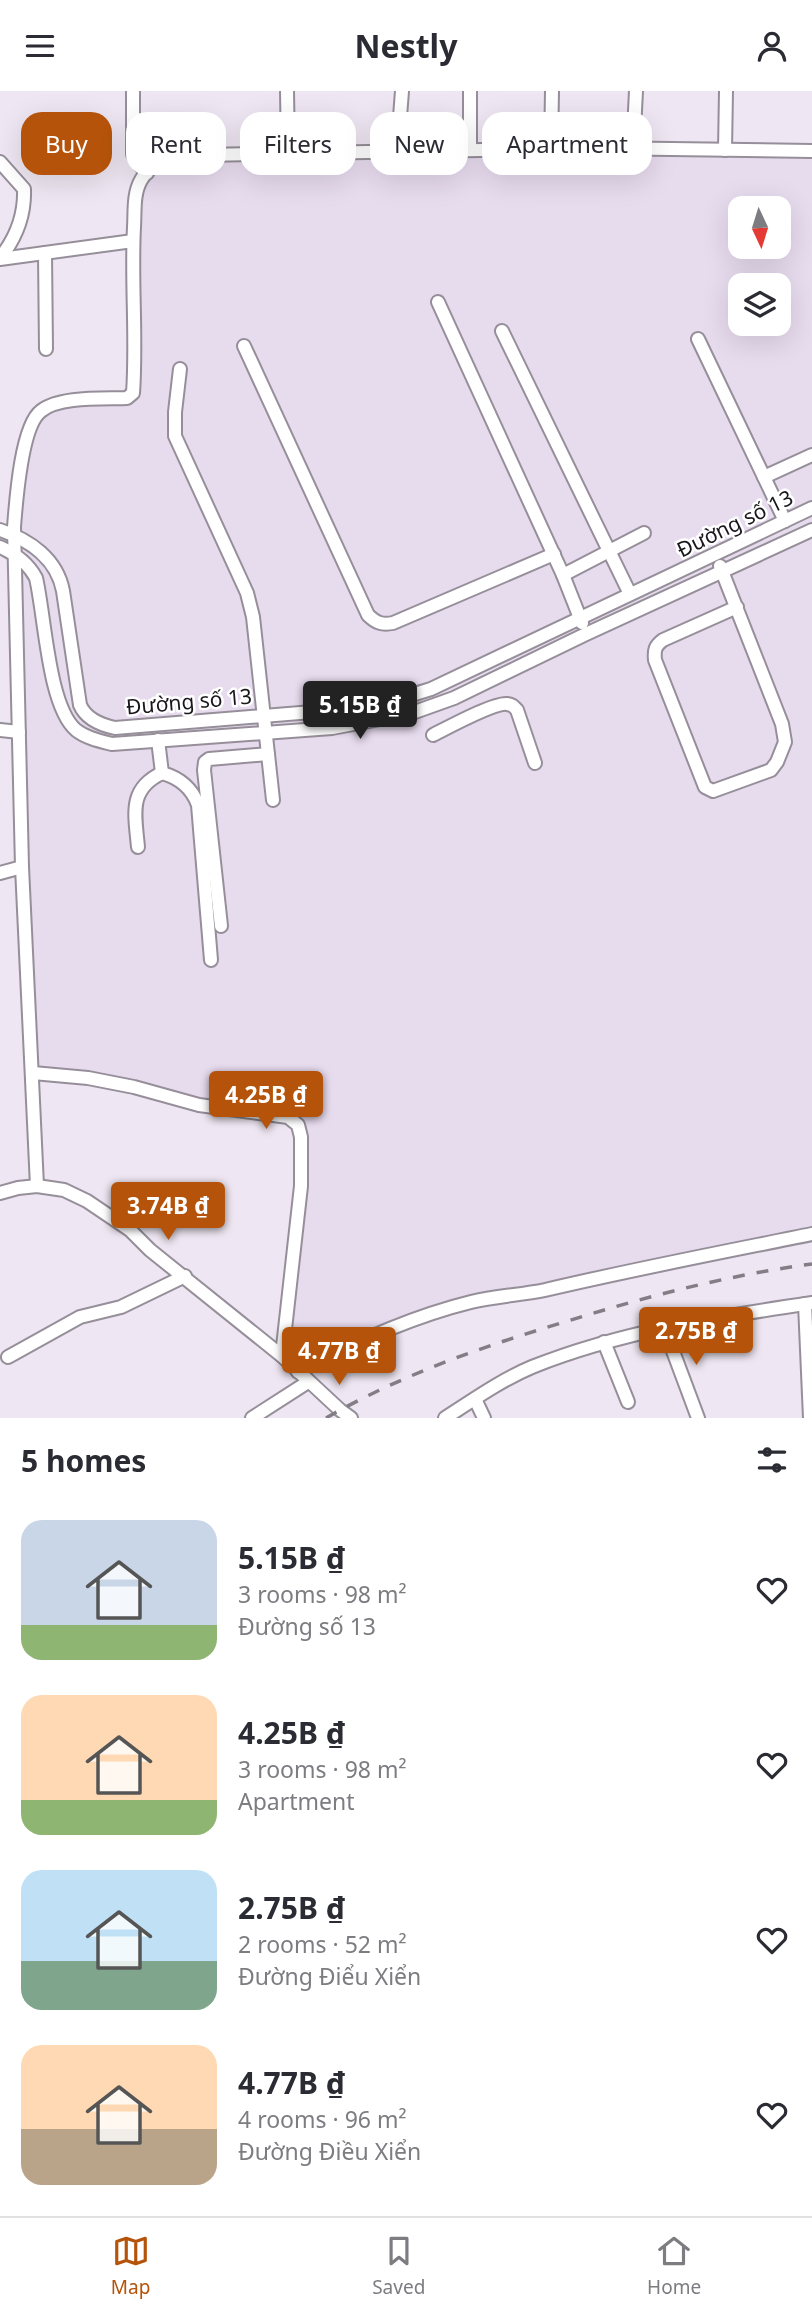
<!DOCTYPE html>
<html lang="en">
<head>
<meta charset="utf-8">
<style>
  :root { --surface:#fff; --page:#f2f2f3; --text:#2b2b33; --muted:#7c7c81; --line:#e1e1e2; --accent:#b45309 }
  body { margin:0; font-family:"Noto Sans",sans-serif; background:var(--page); color:var(--text); height:100vh; display:flex; flex-direction:column; font-size:26px; white-space:nowrap }
  * { box-sizing:border-box; margin:0 }
  p { font-size:23px; color:var(--muted) }
  .icon { flex:none; width:38px; height:38px; fill:none; stroke:currentColor; stroke-width:2; stroke-linecap:round; stroke-linejoin:round }
  .map { position:relative; height:1327px; overflow:hidden }
  .sheet { display:flex; flex-direction:column; background:var(--surface); flex:1 }
  .sheet>* { flex:none }
  .top-card { position:absolute; left:21px; top:21px; width:770px; height:63px; display:flex; gap:14px }
  .needle { width:46px; rotate:176deg }
  .controls { position:absolute; left:728px; top:105px; display:grid; gap:14px }
  .controls a { display:grid; place-items:center; width:63px; height:63px; border-radius:14px; background:var(--surface); box-shadow:0 7px 28px #0002; font-size:35px }
  .price { position:absolute; translate:-50% -60px; padding:0 16px; border-radius:7px; background:var(--accent); color:#fff; font-size:23px; line-height:46px; filter:drop-shadow(0 2px 4px #0008) }
  .price::after { content:''; position:absolute; left:50%; top:42px; width:21px; height:16px; margin-left:-10px; background:inherit; clip-path:polygon(0 0,100% 0,50% 100%) }
  .price.selected { background:#222; color:#fff }
  ul { padding:0; list-style:none }
  li { display:flex; align-items:center; gap:21px; height:175px; padding:0 21px }
  li span { display:grid; place-items:center; flex:none; width:196px; height:140px; border-radius:21px; color:#555 }
  li>.icon { margin-inline-start:auto }
  span .icon { width:84px; height:84px; fill:#fffc; stroke-width:1 }
  li b { font-size:30px }
  h2 { display:flex; justify-content:space-between; align-items:center; height:84px; padding:0 21px; font-size:30px }
  .tag { padding:0 24px; border-radius:21px; background:var(--surface); box-shadow:0 7px 28px #0002; font-size:24px; line-height:63px }
  .tag.selected { background:var(--accent); color:#fff }
  header { display:flex; justify-content:space-between; align-items:center; height:91px; padding:0 21px; background:var(--surface); font-size:32px; font-weight:700 }
  .menu { display:flex; justify-content:space-around; align-items:center; height:98px; border-top:2px solid var(--line); background:var(--surface); font-size:19px; color:var(--muted) }
  .menu a { display:grid; justify-items:center; gap:4px }
  .menu .selected { color:var(--accent) }
  .map>svg:first-child { display:block }
</style>
</head>
<body>
<header><svg class="icon" aria-label="menu" viewBox="0 0 24 24"><path d="M4 6h16M4 12h16M4 18h16"/></svg>Nestly<svg class="icon" aria-label="person" viewBox="0 0 24 24"><circle cx="12" cy="8" r="4"/><path d="M4 21q1-7 8-7t8 7"/></svg></header>
<div class="map">
<svg width="812" height="1327" viewBox="0 0 812 1327">
  <rect width="100%" height="100%" fill="#eee6f2"/>
  <!-- built -->
  <path fill="#e7dbee" fill-rule="evenodd" d="M596,61L812,63V1140L474,1208L300,1278L286,1264L301,1032L36,979L26,775L18,435L30,348L43,323L61,316L126,312L140,105L145,90L157,77L172,70ZM740,117H779V156H740ZM740,194H779V233H740Z"/>
  <g fill="none" stroke-linecap="round" stroke-linejoin="round">
    <defs>
      <g id="minor">
        <polyline points="133,0 133,63 138,72 147,82"/>
        <polyline points="287,0 288,62"/>
        <polyline points="402,0 399,39 403,60"/>
        <polyline points="470,0 470,59"/>
        <polyline points="551,58 552,0"/>
        <polyline points="633,58 636,0"/>
        <polyline points="725,59 726,0"/>
        <path d="M0,71L24,98C25,124 16,147 0,167"/>
        <polyline points="45,162 46,258"/>
        <polyline points="0,168 133,150"/>
        <polyline points="438,211 563,484 582,532"/>
        <polyline points="502,240 630,503"/>
        <polyline points="698,248 785,430"/>
        <path d="M244,255L368,524C376,532 382,534 393,532L554,463"/>
        <polyline points="180,278 175,321 175,345 247,502 253,526 273,709"/>
        <polyline points="764,386 812,364"/>
        <path d="M0,439C30,449 57,468 63,500L80,614C86,628 101,634 115,637L349,618L402,607L431,598L812,417"/>
        <path d="M0,456C16,463 28,472 36,487C45,525 48,615 76,639C86,647 100,650 112,653L332,637L412,622L454,607L586,543L812,439"/>
        <path d="M720,475L782,633L785,651L777,671L771,679L713,700L705,696L655,569C654,559 655,555 663,549L737,516"/>
        <polyline points="563,484 644,442"/>
        <polyline points="0,639 19,641"/>
        <path d="M433,644C447,637 495,611 507,613C513,614 513,615 517,619L535,672"/>
        <polyline points="158,649 162,682"/>
        <path d="M138,756C135,723 128,698 162,682C180,687 192,697 198,714L211,869"/>
        <polyline points="0,782 22,776"/>
        <polyline points="221,835 204,679 205,671 209,668 268,663"/>
        <polyline points="33,982 88,987 134,996 199,1014 288,1026 298,1034 301,1046 301,1095 282,1265"/>
        <path d="M37,1095L22,776L14,436C16,411 21,335 41,320C59,305 104,308 127,307L133,302C137,247 131,191 134,136C135,120 133,103 141,89C154,66 179,65 202,64L596,57L812,60"/>
        <polyline points="0,1102 18,1097 37,1095 64,1099 87,1110 130,1139 150,1159 282,1265 340,1319 351,1327"/>
        <polyline points="805,1213 810,1327"/>
        <polyline points="664,1236 698,1327"/>
        <polyline points="604,1251 628,1311"/>
        <polyline points="8,1266 80,1226 121,1216 185,1185"/>
        <path d="M298,1281C353,1252 410,1226 471,1211C495,1205 521,1204 545,1199C634,1178 723,1161 812,1143"/>
        <polyline points="475,1308 484,1327"/>
        <polyline points="252,1327 308,1291"/>
        <path d="M445,1327C473,1309 501,1289 532,1276C622,1240 717,1226 812,1212"/>
      </g>
    </defs>
    <!-- minor casing -->
    <use href="#minor" stroke="#968f9a" stroke-width="16"/>
    <!-- minor -->
    <use href="#minor" stroke="#fff" stroke-width="12"/>
    <!-- rail -->
    <path stroke="#837e86" stroke-width="3.5" stroke-dasharray="12 12" stroke-linecap="butt" d="M326,1327C403,1283 484,1255 568,1230C648,1205 729,1184 812,1173"/>
  </g>
  <g text-anchor="middle" stroke-width="5" stroke-linejoin="round" paint-order="stroke">
    <!-- street labels -->
    <g font-size="21" fill="#1a171c" stroke="#fff">
      <text transform="translate(735 433) rotate(-26)" y="7">Đường số 13</text>
      <text transform="translate(189 611) rotate(-5)" y="7">Đường số 13</text>
    </g>
  </g>
</svg>
<div class="controls">
<a><svg class="needle" viewBox="-14 -14 28 28"><path d="M0-13l5 13h-10z" fill="#e53935"/><path d="M0 13l5-13h-10z" fill="#7c7c81"/></svg></a>
<a><svg class="icon" aria-label="layers" viewBox="0 0 24 24"><path d="M12 4l9 5-9 5-9-5zM3 14l9 5 9-5"/></svg></a>
</div>
<b class="price selected" style="left:360px;top:650px">5.15B ₫</b>
<b class="price" style="left:266px;top:1040px">4.25B ₫</b>
<b class="price" style="left:168px;top:1151px">3.74B ₫</b>
<b class="price" style="left:696px;top:1276px">2.75B ₫</b>
<b class="price" style="left:339px;top:1296px">4.77B ₫</b>
<div class="top-card">
<a class="tag selected">Buy</a>
<a class="tag">Rent</a>
<a class="tag">Filters</a>
<a class="tag">New</a>
<a class="tag">Apartment</a>
</div>
</div>
<section class="sheet">
<h2>5 homes<svg class="icon" aria-label="filters" viewBox="0 0 24 24"><path d="M4 7h16M4 17h16"/><circle cx="9" cy="7" r="2"/><circle cx="15" cy="17" r="2"/></svg></h2>
<ul>
<li><span style="background:linear-gradient(#c9d6e8 75%,#8fb573 0)"><svg class="icon" aria-label="home" viewBox="0 0 24 24"><path d="M3 11l9-7 9 7M6 9v11h12V9"/></svg></span><div><b>5.15B ₫</b><p>3 rooms · 98 m²</p><p>Đường số 13</p></div><svg class="icon" aria-label="heart" viewBox="0 0 24 24"><path d="M12 20l-8-8c-3-5 5-10 8-4 3-6 11-1 8 4z"/></svg></li>
<li><span style="background:linear-gradient(#ffd9b3 75%,#8fb573 0)"><svg class="icon" aria-label="home" viewBox="0 0 24 24"><path d="M3 11l9-7 9 7M6 9v11h12V9"/></svg></span><div><b>4.25B ₫</b><p>3 rooms · 98 m²</p><p>Apartment</p></div><svg class="icon" aria-label="heart" viewBox="0 0 24 24"><path d="M12 20l-8-8c-3-5 5-10 8-4 3-6 11-1 8 4z"/></svg></li>
<li><span style="background:linear-gradient(#bfe0f5 65%,#7fa58c 0)"><svg class="icon" aria-label="home" viewBox="0 0 24 24"><path d="M3 11l9-7 9 7M6 9v11h12V9"/></svg></span><div><b>2.75B ₫</b><p>2 rooms · 52 m²</p><p>Đường Điểu Xiển</p></div><svg class="icon" aria-label="heart" viewBox="0 0 24 24"><path d="M12 20l-8-8c-3-5 5-10 8-4 3-6 11-1 8 4z"/></svg></li>
<li><span style="background:linear-gradient(#ffd9b3 60%,#b9a48a 0)"><svg class="icon" aria-label="home" viewBox="0 0 24 24"><path d="M3 11l9-7 9 7M6 9v11h12V9"/></svg></span><div><b>4.77B ₫</b><p>4 rooms · 96 m²</p><p>Đường Điều Xiển</p></div><svg class="icon" aria-label="heart" viewBox="0 0 24 24"><path d="M12 20l-8-8c-3-5 5-10 8-4 3-6 11-1 8 4z"/></svg></li>
</ul>
</section>
<nav class="menu">
<a class="selected"><svg class="icon" aria-label="map" viewBox="0 0 24 24"><path d="M3 6l6-2 6 2 6-2v14l-6 2-6-2-6 2zM9 4v14M15 6v14"/></svg>Map</a>
<a><svg class="icon" aria-label="saved" viewBox="0 0 24 24"><path d="M7 4h10v16l-5-4-5 4z"/></svg>Saved</a>
<a><svg class="icon" aria-label="home" viewBox="0 0 24 24"><path d="M3 11l9-7 9 7M6 9v11h12V9"/></svg>Home</a>
</nav>
</body>
</html>
